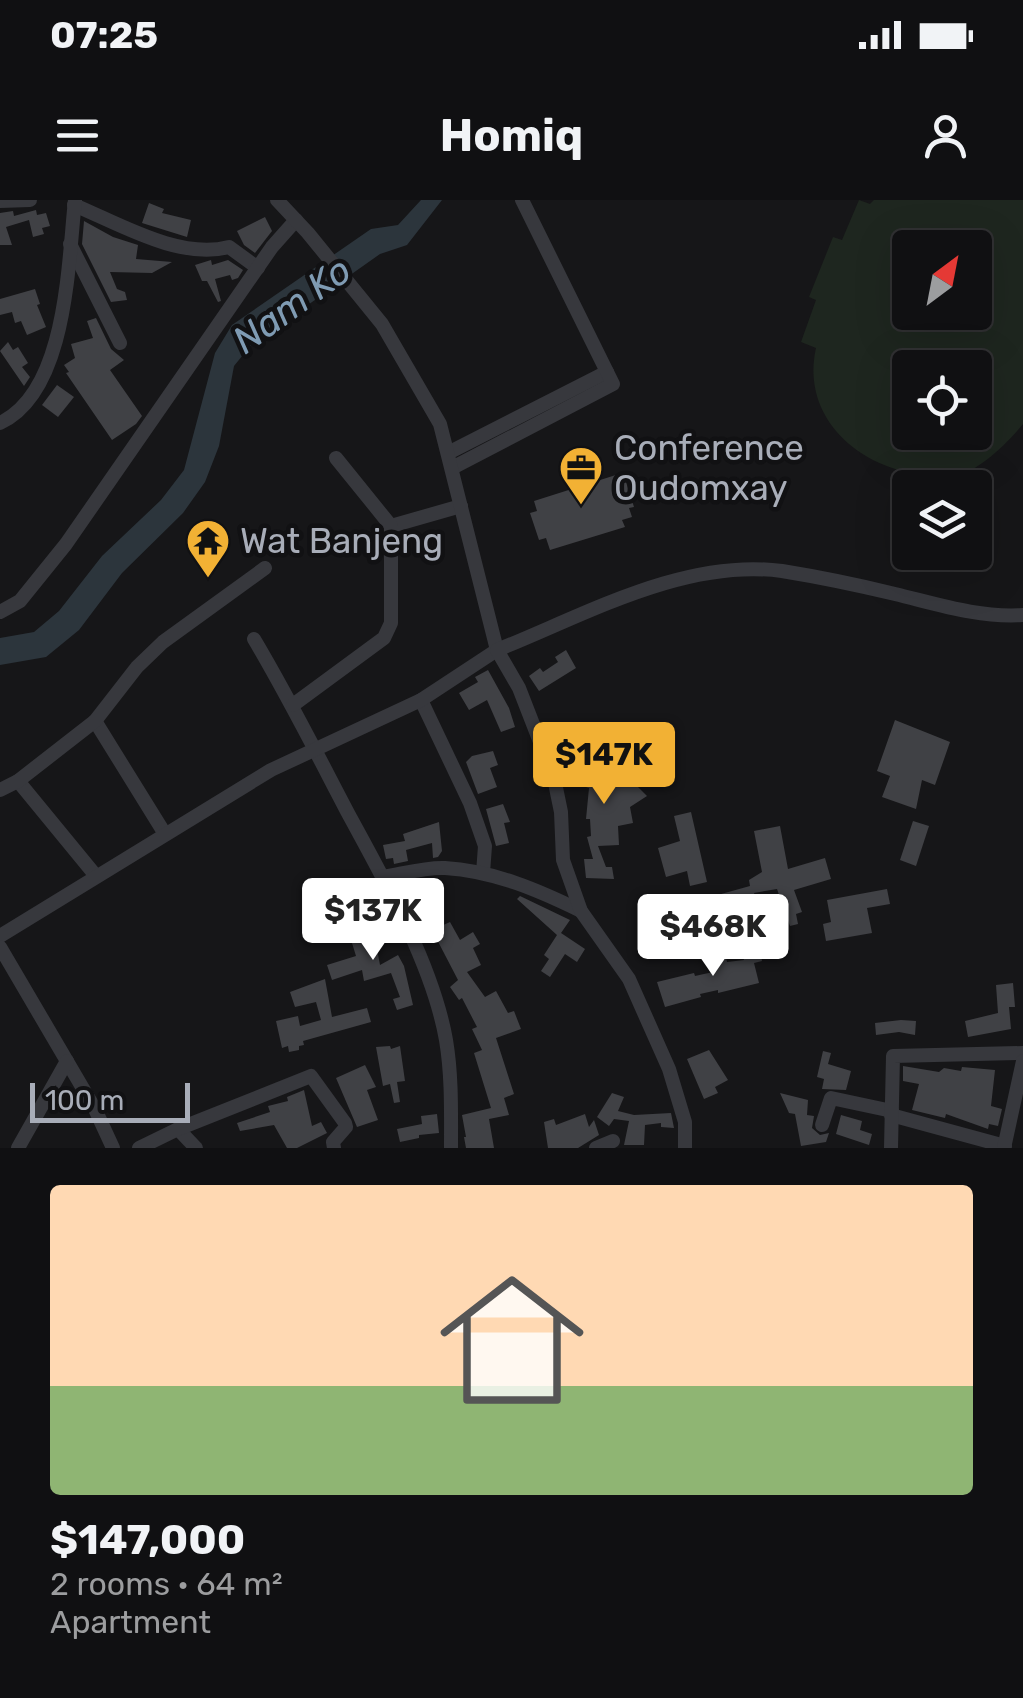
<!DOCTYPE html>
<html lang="en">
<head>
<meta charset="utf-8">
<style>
  :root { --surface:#101012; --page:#1e1e20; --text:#f1f3f6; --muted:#9c9d9f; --line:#303032; --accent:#f2b134 }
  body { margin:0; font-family:Rubik,sans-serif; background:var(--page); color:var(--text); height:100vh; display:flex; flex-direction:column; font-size:38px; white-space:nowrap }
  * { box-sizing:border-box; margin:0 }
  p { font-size:32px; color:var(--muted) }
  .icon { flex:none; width:55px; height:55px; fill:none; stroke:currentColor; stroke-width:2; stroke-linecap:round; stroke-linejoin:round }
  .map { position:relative; height:948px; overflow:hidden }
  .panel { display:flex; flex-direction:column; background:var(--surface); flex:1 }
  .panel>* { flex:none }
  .needle { width:65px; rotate:32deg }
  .controls { position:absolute; left:892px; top:30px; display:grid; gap:20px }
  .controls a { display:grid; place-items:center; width:100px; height:100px; border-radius:10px; background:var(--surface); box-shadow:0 10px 40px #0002,0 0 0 2px var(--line); font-size:50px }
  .scale { position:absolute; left:30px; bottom:25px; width:160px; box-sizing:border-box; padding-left:10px; border:5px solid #a8adb8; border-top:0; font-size:28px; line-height:35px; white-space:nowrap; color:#a8adb8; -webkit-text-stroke:8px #111113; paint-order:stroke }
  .price { position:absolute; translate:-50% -85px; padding:0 22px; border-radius:10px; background:#fff; color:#222; font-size:32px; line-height:65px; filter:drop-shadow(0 2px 5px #0008) }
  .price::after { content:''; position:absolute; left:50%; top:60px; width:30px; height:22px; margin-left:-15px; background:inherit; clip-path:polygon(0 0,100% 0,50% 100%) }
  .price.current { background:var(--accent); color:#111 }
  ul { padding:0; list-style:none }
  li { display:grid; align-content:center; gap:20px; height:530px; padding:0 50px }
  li+li { border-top:2px solid var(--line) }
  li span { display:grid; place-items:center; height:310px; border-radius:10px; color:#555 }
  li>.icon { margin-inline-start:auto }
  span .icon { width:180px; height:180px; fill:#fffc; stroke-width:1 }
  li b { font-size:42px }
  .status { display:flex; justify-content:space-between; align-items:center; height:70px; padding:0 50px; background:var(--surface); direction:ltr }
  .status svg { height:28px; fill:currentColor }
  header { display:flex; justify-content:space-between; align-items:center; height:130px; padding:0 50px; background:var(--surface); font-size:45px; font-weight:700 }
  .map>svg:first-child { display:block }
</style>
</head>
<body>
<div class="status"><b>07:25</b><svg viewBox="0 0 49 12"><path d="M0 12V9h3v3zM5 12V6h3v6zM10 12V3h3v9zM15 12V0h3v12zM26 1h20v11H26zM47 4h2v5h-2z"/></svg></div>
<header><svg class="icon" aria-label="menu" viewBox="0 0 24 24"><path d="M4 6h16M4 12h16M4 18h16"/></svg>Homiq<svg class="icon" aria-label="person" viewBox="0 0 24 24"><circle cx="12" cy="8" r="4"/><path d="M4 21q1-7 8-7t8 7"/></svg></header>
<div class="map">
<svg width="1023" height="948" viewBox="0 0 1023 948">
  <rect width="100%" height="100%" fill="#161618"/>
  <!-- green -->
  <path fill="#1e261f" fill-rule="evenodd" d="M859,0L870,4L874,0H1023V224C1007,244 976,274 950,278C943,278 933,276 927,275C861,270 800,219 816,148L801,142L816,100L809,97L833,37L842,40ZM910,48H975V112H910ZM910,168H975V232H910Z"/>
  <!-- water -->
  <polygon fill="#2c353c" points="421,0 442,0 407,45 380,54 251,145 234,166 219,246 205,282 183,313 122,373 79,430 46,457 0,465 0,438 34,432 59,411 102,356 161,300 184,270 215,153 232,125 371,29 398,25"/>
  <!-- building -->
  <g fill="#404145">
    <polygon points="149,3 164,9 162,13 191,20 187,37 142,23"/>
    <polygon points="36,10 37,15 46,13 50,26 42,28 44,34 33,37 29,20 6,27 12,45 0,45 0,13 13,11 14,16"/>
    <polygon points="265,17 272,31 255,53 244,45 237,31"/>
    <polygon points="84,21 113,37 138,45 136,59 172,62 152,73 110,72 117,89 125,92 127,100 111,102 82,44"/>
    <polygon points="211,60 212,65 228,60 243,70 238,78 232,80 230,75 215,79 221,101 218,102 207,81 202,81 195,65"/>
    <polygon points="35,89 40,104 37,105 46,127 27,135 21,121 15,123 12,112 0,115 0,99"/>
    <polygon points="96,118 111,149 124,160 110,170 142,216 136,224 112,240 66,173 69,172 64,165 75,158 71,144 93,138 87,121"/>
    <polygon points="8,142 13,150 18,147 28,163 22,167 30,177 24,186 0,151"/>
    <polygon points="57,185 74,197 58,217 42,205"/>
    <polygon points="619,274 622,284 626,282 634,307 629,308 632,317 622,320 625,327 550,350 546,338 539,340 530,313 537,311 534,301"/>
    <polygon points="566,450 576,468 539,491 529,476 540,468 543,472 558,462 555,457"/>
    <polygon points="488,470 509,508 515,527 501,532 487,500 469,510 459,493 478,482 475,477"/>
    <polygon points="895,520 950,542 935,585 922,580 916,609 882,597 890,576 877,571"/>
    <polygon points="576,547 590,553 589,557 610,564 602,592 622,571 647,596 630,607 633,623 618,626 619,645 598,646 606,667 612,667 614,679 586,678 584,659 593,659 587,637 591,636 590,619 586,619 589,588 583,586 584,582 566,575"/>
    <polygon points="493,551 498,565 490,568 497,587 478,594 466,562 472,556"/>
    <polygon points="503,604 510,622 504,623 509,643 496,646 486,609"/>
    <polygon points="691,612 707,682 690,686 687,671 666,677 658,648 680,641 674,616"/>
    <polygon points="913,621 929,626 916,666 900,660"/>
    <polygon points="439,622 442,651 438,657 433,658 432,643 406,650 408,661 394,664 393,658 386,659 383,645 405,641 403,634"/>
    <polygon points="780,626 788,669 825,658 831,679 794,690 802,712 796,714 798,724 790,726 777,689 754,693 759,707 730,717 733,728 709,735 706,726 658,742 649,709 683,700 685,704 750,686 749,680 762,672 754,631"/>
    <polygon points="413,682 426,714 432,711 438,726 421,732 398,685"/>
    <polygon points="887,689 890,704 867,708 872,733 826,741 823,724 831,722 827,700"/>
    <polygon points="520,696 570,720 561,733 585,749 577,762 565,754 550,777 541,771 549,759 544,755 557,735 517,699"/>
    <polygon points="375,722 381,743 376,744 380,765 398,755 404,766 413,805 397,810 393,799 400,797 391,773 364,781 362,770 332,780 327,765 356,756 348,730"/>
    <polygon points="450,722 460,740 473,732 480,744 473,748 481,765 467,772 485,797 496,791 508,813 514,811 521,829 496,838 514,894 504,898 509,915 489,919 494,948 466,948 464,937 466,937 462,915 491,908 474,853 482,850 472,829 477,827 462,798 459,800 450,787 458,780 432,730"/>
    <polygon points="759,747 762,761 754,763 759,783 718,793 718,790 700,794 701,797 665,807 657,782 694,773 695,776 713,772 711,762 726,758 727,762 744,760 741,751"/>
    <polygon points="325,779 332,817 367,808 371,822 303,841 304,845 299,846 299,850 289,852 288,846 282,848 276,821 298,816 300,826 321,820 316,802 295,807 290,792"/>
    <polygon points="1013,783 1015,807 1009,807 1011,829 968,837 965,821 998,813 996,785"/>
    <polygon points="901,820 916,821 915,835 899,832 876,835 875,823"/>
    <polygon points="390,846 391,849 400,846 405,881 397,882 400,902 394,903 390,884 383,886 376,847"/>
    <polygon points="709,850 728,880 715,887 718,893 704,899 687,859"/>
    <polygon points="823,851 831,853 828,864 851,871 846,890 822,889 824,879 817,877"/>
    <polygon points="365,865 376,887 367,890 378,920 357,927 336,878"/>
    <polygon points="903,866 939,872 944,868 961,871 962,867 995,870 991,906 1002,909 998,926 989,924 988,929 946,914 945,918 912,910 919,884 903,881"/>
    <polygon points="304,890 312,926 321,922 327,933 297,948 287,948 274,925 240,931 237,923 270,912 268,906 288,901 287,897"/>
    <polygon points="612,893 624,897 618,911 634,915 671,913 674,928 661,927 661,923 645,925 644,945 624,945 629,921 614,919 609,926 597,917"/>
    <polygon points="780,893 808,900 807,915 814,916 812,928 820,935 829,933 826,942 801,946 795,914 789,913"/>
    <polygon points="437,914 439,933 419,935 419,938 400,942 397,929 422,924 421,916"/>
    <polygon points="585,914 589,927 594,920 599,935 578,948 548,948 544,922 554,919 556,925"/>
    <polygon points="841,915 862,921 860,930 872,934 869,945 836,934"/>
  </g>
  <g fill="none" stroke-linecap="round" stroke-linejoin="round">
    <!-- minor -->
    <g stroke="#37383d" stroke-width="14">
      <polyline points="0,1 30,0"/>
      <path d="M74,5C120,24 179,60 229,47L258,68"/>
      <polyline points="70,44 120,143"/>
      <path d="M0,223C67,192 68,64 75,0"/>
      <polyline points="448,253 607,172"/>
      <polyline points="452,268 613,184 522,0"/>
      <polyline points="391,326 461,306"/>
      <polyline points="0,412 20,401 66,344 272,47 296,20"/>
      <path d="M254,439C288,496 318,556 349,615C385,681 433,766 446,840C452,876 451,912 451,948"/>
      <polyline points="421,500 470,603 485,646 483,673"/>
      <polyline points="293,505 384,438 391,423 391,326 336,258"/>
      <polyline points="95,521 165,634"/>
      <polyline points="18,581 96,676"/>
      <polyline points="0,590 18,581 95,521 137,467 163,442 265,368"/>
      <path d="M382,677C402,674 425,667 445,668C494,671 538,690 581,711"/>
      <polyline points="0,736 271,570 421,500 497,450 440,224 382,124 308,33 277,0"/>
      <polyline points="0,747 95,909 113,948"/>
      <polyline points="891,915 1005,946"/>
      <polyline points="822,925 831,898 892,911"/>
      <polyline points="178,929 196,948"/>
      <polyline points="18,948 67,861"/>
      <polyline points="139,948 178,929 311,876 345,923 346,927 333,942 334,948"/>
      <polyline points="596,948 613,941"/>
      <path d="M685,948V922L669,869L629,779L581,711L563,660L561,612L554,578L519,488L497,450C585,415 684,358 782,371C819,377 858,385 895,394C937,404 979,418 1023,415"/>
      <polyline points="891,948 893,856 1023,853"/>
      <polyline points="1004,948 1023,861"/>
    </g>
  </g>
  <!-- icons -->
  <defs>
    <symbol id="office-pin" viewBox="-11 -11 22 30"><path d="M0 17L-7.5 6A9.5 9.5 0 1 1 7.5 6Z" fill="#f2b134" stroke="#111113"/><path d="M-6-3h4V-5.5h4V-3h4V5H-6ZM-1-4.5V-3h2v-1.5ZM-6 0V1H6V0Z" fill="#111"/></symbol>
    <symbol id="temple-pin" viewBox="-11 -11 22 30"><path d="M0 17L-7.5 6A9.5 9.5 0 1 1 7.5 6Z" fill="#f2b134" stroke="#111113"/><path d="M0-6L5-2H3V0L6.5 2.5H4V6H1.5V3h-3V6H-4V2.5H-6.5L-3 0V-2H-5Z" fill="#111"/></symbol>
  </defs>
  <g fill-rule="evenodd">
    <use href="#office-pin" x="556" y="243" width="50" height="68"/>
    <use href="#temple-pin" x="183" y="316" width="50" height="68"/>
  </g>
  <g text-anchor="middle" stroke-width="9" stroke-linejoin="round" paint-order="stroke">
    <!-- poi labels -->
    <g font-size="35" fill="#a8adb8" stroke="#111113" text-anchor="start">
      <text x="614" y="260">Conference<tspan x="614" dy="40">Oudomxay</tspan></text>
      <text x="240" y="353">Wat Banjeng</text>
    </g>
    <!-- water labels -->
    <g font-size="38" font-style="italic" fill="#7f9bb3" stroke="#111113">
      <text transform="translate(292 105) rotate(-36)" y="13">Nam Ko</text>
    </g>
  </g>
</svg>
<div class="controls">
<a><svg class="needle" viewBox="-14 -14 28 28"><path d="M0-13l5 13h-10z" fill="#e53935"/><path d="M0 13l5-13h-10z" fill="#9c9d9f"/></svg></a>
<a><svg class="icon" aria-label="locate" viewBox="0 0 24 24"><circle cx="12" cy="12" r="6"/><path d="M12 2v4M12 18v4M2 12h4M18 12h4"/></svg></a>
<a><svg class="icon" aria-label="layers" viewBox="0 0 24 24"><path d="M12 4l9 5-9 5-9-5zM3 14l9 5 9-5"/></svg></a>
</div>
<div class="scale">100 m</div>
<b class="price current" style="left:604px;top:607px">$147K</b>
<b class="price" style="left:373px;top:763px">$137K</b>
<b class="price" style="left:713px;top:779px">$468K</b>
</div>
<section class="panel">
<ul>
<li><span style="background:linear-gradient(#ffd9b3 65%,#8fb573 0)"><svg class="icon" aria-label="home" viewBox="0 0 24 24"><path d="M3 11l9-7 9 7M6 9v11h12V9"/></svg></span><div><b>$147,000</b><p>2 rooms · 64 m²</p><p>Apartment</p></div></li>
</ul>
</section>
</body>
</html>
